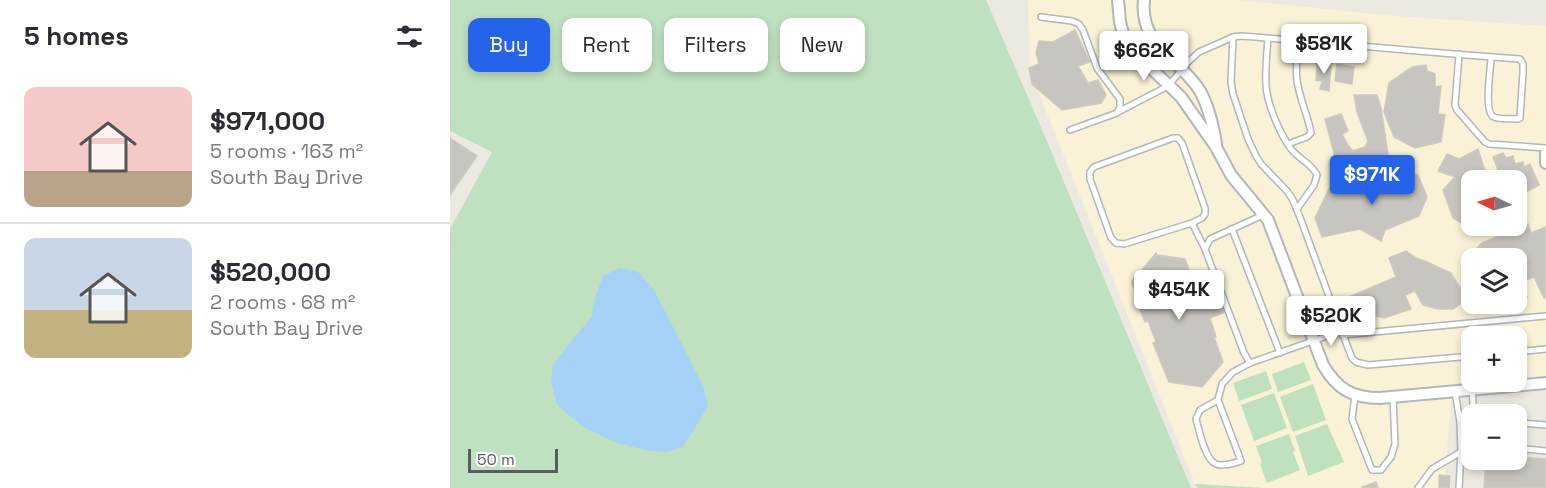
<!DOCTYPE html>
<html lang="en">
<head>
<meta charset="utf-8">
<style>
  :root { --surface:#fff; --page:#f2f2f3; --text:#2b2b33; --muted:#7c7c81; --line:#e1e1e2; --accent:#2563eb }
  body { margin:0; font-family:"Space Grotesk",sans-serif; background:var(--page); color:var(--text); height:100vh; display:flex; flex-direction:column; font-size:22px; white-space:nowrap }
  * { box-sizing:border-box; margin:0 }
  p { font-size:20px; color:var(--muted) }
  .icon { flex:none; width:33px; height:33px; fill:none; stroke:currentColor; stroke-width:2; stroke-linecap:round; stroke-linejoin:round }
  .map { position:relative; flex:1; overflow:hidden }
  .sheet { display:flex; flex-direction:column; background:var(--surface); width:450px }
  .sheet>* { flex:none }
  .hud { position:absolute; left:18px; top:18px; width:570px; height:54px; display:flex; gap:12px }
  .needle { width:39px; rotate:275deg }
  .tools { position:absolute; left:1011px; top:170px; display:grid; gap:12px }
  .tools a { display:grid; place-items:center; width:66px; height:66px; border-radius:12px; background:var(--surface); box-shadow:0 3px 9px #0003; font-size:30px }
  .scale { position:absolute; left:18px; bottom:15px; width:90px; box-sizing:border-box; padding-left:6px; border:3px solid #595c60; border-top:0; font-size:16px; line-height:21px; white-space:nowrap; color:#595c60; -webkit-text-stroke:4px #fff; paint-order:stroke }
  .price { position:absolute; translate:-50% -51px; padding:0 14px; border-radius:6px; background:#fff; color:#222; font-size:20px; line-height:39px; filter:drop-shadow(0 2px 3px #0008) }
  .price::after { content:''; position:absolute; left:50%; top:36px; width:18px; height:14px; margin-left:-9px; background:inherit; clip-path:polygon(0 0,100% 0,50% 100%) }
  .price.current { background:var(--accent); color:#fff }
  ul { padding:0; list-style:none }
  li { display:flex; align-items:center; gap:18px; height:150px; padding:0 24px }
  li+li { border-top:2px solid var(--line) }
  li span { display:grid; place-items:center; flex:none; width:168px; height:120px; border-radius:12px; color:#555 }
  li>.icon { margin-inline-start:auto }
  span .icon { width:72px; height:72px; fill:#fffc; stroke-width:1 }
  li b { font-size:26px }
  h2 { display:flex; justify-content:space-between; align-items:center; height:72px; padding:0 24px; font-size:26px }
  .tag { padding:0 21px; border-radius:12px; background:var(--surface); box-shadow:0 3px 9px #0003; font-size:21px; line-height:54px }
  .tag.current { background:var(--accent); color:#fff }
  main { display:flex; flex:1; min-height:0 }
  .map>svg:first-child { display:block }
</style>
</head>
<body>
<main>
<section class="sheet">
<h2>5 homes<svg class="icon" aria-label="filters" viewBox="0 0 24 24"><path d="M4 7h16M4 17h16"/><circle cx="9" cy="7" r="2"/><circle cx="15" cy="17" r="2"/></svg></h2>
<ul>
<li><span style="background:linear-gradient(#f6c9c9 70%,#b9a48a 0)"><svg class="icon" aria-label="home" viewBox="0 0 24 24"><path d="M3 11l9-7 9 7M6 9v11h12V9"/></svg></span><div><b>$971,000</b><p>5 rooms · 163 m²</p><p>South Bay Drive</p></div></li>
<li><span style="background:linear-gradient(#c9d6e8 60%,#c2b280 0)"><svg class="icon" aria-label="home" viewBox="0 0 24 24"><path d="M3 11l9-7 9 7M6 9v11h12V9"/></svg></span><div><b>$520,000</b><p>2 rooms · 68 m²</p><p>South Bay Drive</p></div></li>
</ul>
</section>
<div class="map">
<svg width="1096" height="488" viewBox="0 0 1096 488">
  <rect width="100%" height="100%" fill="#ebe9e0"/>
  <!-- commercial -->
  <path fill="#faf2d6" fill-rule="evenodd" d="M578,0H787L944,16L1096,26V383L1002,392L994,488H814L745,484L580,71ZM1022,180H1066V225H1022ZM1022,258H1066V303H1022ZM1022,336H1066V381H1022Z"/>
  <!-- green -->
  <g fill="#bfe1bf">
    <polygon points="0,0 536,0 599,146 741,488 0,488 0,229 42,152 0,131"/>
    <polygon points="854,362 861,380 828,392 822,374"/>
    <polygon points="816,371 822,389 789,401 783,383"/>
    <polygon points="863,384 876,420 843,432 830,397"/>
    <polygon points="824,393 837,428 804,441 791,405"/>
    <polygon points="877,424 894,462 858,476 845,436"/>
    <polygon points="839,434 845,451 843,452 850,470 817,483 810,464 812,463 806,446"/>
    <polygon points="745,484 814,488 747,488"/>
  </g>
  <!-- water -->
  <polygon fill="#a5d2f6" points="170,268 188,272 203,288 254,388 258,406 233,447 216,452 195,450 167,443 133,427 107,405 101,382 103,364 142,316 145,298 153,276"/>
  <!-- building -->
  <g fill="#c8c5c0" stroke="#cfcabf" stroke-width="1.5">
    <polygon points="625,30 640,62 628,66 638,83 648,80 656,95 651,103 612,110 582,84 579,68 589,64 586,53 589,41 603,42"/>
    <polygon points="867,63 881,63 879,91 870,89 872,81 866,80"/>
    <polygon points="887,64 904,67 902,84 885,81"/>
    <polygon points="976,65 977,71 985,74 985,87 991,86 988,114 995,115 991,142 965,148 944,137 934,112 939,83 962,67"/>
    <polygon points="904,95 927,95 931,108 938,154 904,169 886,161 875,119 891,114 898,131 892,134 898,145 903,151 915,147 918,141 907,112"/>
    <polygon points="0,138 27,156 0,195"/>
    <polygon points="1028,149 1037,177 1050,175 1043,157 1053,153 1056,158 1063,156 1065,164 1073,162 1074,167 1080,164 1089,185 1076,192 1071,209 1066,212 1066,180 1022,180 1022,225 1038,225 1024,230 1003,218 993,190 1005,177 988,171 997,154 1009,159"/>
    <polygon points="950,170 968,175 977,197 969,216 935,230 931,241 910,229 872,237 865,218 879,189 897,182 899,192"/>
    <polygon points="1078,224 1081,233 1096,227 1096,298 1094,298 1084,277 1068,283 1077,297 1066,303 1066,258 1022,258 1022,276 1015,261 1032,243"/>
    <polygon points="956,251 966,258 977,262 1001,273 1017,299 1003,309 988,309 973,305 965,291 955,295 961,309 934,318 923,315 914,319 900,315 899,297 946,277 939,258"/>
    <polygon points="706,253 707,255 735,259 744,284 746,283 753,300 745,303 746,307 769,298 775,312 760,318 766,337 764,337 773,362 752,387 719,382 703,343 706,342 698,321 695,322 689,307 690,307 682,282"/>
    <polygon points="1033,303 1066,303 1052,311"/>
    <polygon points="1066,457 1096,459 1096,488 1034,488 1036,459 1066,459"/>
    <polygon points="989,475 1000,476 999,488 989,488"/>
    <polygon points="926,482 928,488 913,488 912,487"/>
  </g>
  <g fill="none" stroke-linecap="round" stroke-linejoin="round">
    <defs>
      <g id="lane">
        <polyline points="591,17 622,21 629,24 633,30 647,68 670,99 670,107 667,113 620,130"/>
        <path d="M818,38C817,53 815,70 816,85C817,104 830,134 841,149C849,159 862,164 867,175L864,185L847,209"/>
        <polyline points="1009,54 1005,105 1007,110 1035,142 1039,144 1096,148"/>
        <polyline points="668,112 718,86 739,61 749,52 783,37"/>
        <path d="M838,144L857,137L861,133C858,115 849,98 847,80C845,67 848,54 849,40"/>
        <polyline points="742,223 752,218 755,214 755,208 732,143 728,138 723,138 644,167 640,172 640,179 661,238 666,243 674,244 742,223 755,249"/>
        <polyline points="782,229 830,353"/>
        <polyline points="892,335 1096,316"/>
        <polyline points="1066,352 1096,349"/>
        <path d="M1022,356L918,365L906,362L902,358L898,348L851,220L843,200L837,191L811,164L806,156L798,139L783,94L781,82L783,37L791,36C884,43 977,53 1070,59L1073,64V72L1070,118L1068,119C1061,118 1050,120 1044,117C1033,113 1041,68 1041,57"/>
        <polyline points="800,363 794,353 755,249 760,239 813,215"/>
        <polyline points="1022,390 1024,414"/>
        <polyline points="905,395 902,419 922,470 931,470 941,457 945,444 943,397"/>
        <path d="M768,400L750,410L746,419C749,430 755,460 766,464C773,467 784,463 791,461L768,400L772,384L783,372L800,363L891,331"/>
        <polyline points="1066,424 1070,423 1096,425"/>
        <polyline points="1066,448 1096,451"/>
        <polyline points="968,488 982,469 1011,452 1010,422 1005,391"/>
        <polyline points="1009,488 1011,452 1020,440 1022,436"/>
      </g>
      <g id="street">
        <path d="M668,0L670,22L674,37L682,50L731,97L766,147L781,175L818,220L873,365C887,389 902,398 930,398L1096,383"/>
        <path d="M694,0C689,46 730,58 750,91C759,107 763,125 766,144"/>
        <polyline points="1096,153 1096,163"/>
      </g>
    </defs>
    <!-- lane casing -->
    <use href="#lane" stroke="#b3b6ba" stroke-width="8"/>
    <!-- street casing -->
    <use href="#street" stroke="#b3b6ba" stroke-width="14"/>
    <!-- lane -->
    <use href="#lane" stroke="#fff" stroke-width="5"/>
    <!-- street -->
    <use href="#street" stroke="#fff" stroke-width="10"/>
  </g>
</svg>
<div class="tools">
<a><svg class="needle" viewBox="-14 -14 28 28"><path d="M0-13l5 13h-10z" fill="#e53935"/><path d="M0 13l5-13h-10z" fill="#7c7c81"/></svg></a>
<a><svg class="icon" aria-label="layers" viewBox="0 0 24 24"><path d="M12 4l9 5-9 5-9-5zM3 14l9 5 9-5"/></svg></a>
<a>+</a>
<a>−</a>
</div>
<div class="scale">50 m</div>
<b class="price" style="left:874px;top:75px">$581K</b>
<b class="price" style="left:694px;top:82px">$662K</b>
<b class="price current" style="left:922px;top:206px">$971K</b>
<b class="price" style="left:729px;top:321px">$454K</b>
<b class="price" style="left:881px;top:347px">$520K</b>
<div class="hud">
<a class="tag current">Buy</a>
<a class="tag">Rent</a>
<a class="tag">Filters</a>
<a class="tag">New</a>
</div>
</div>
</main>
</body>
</html>
